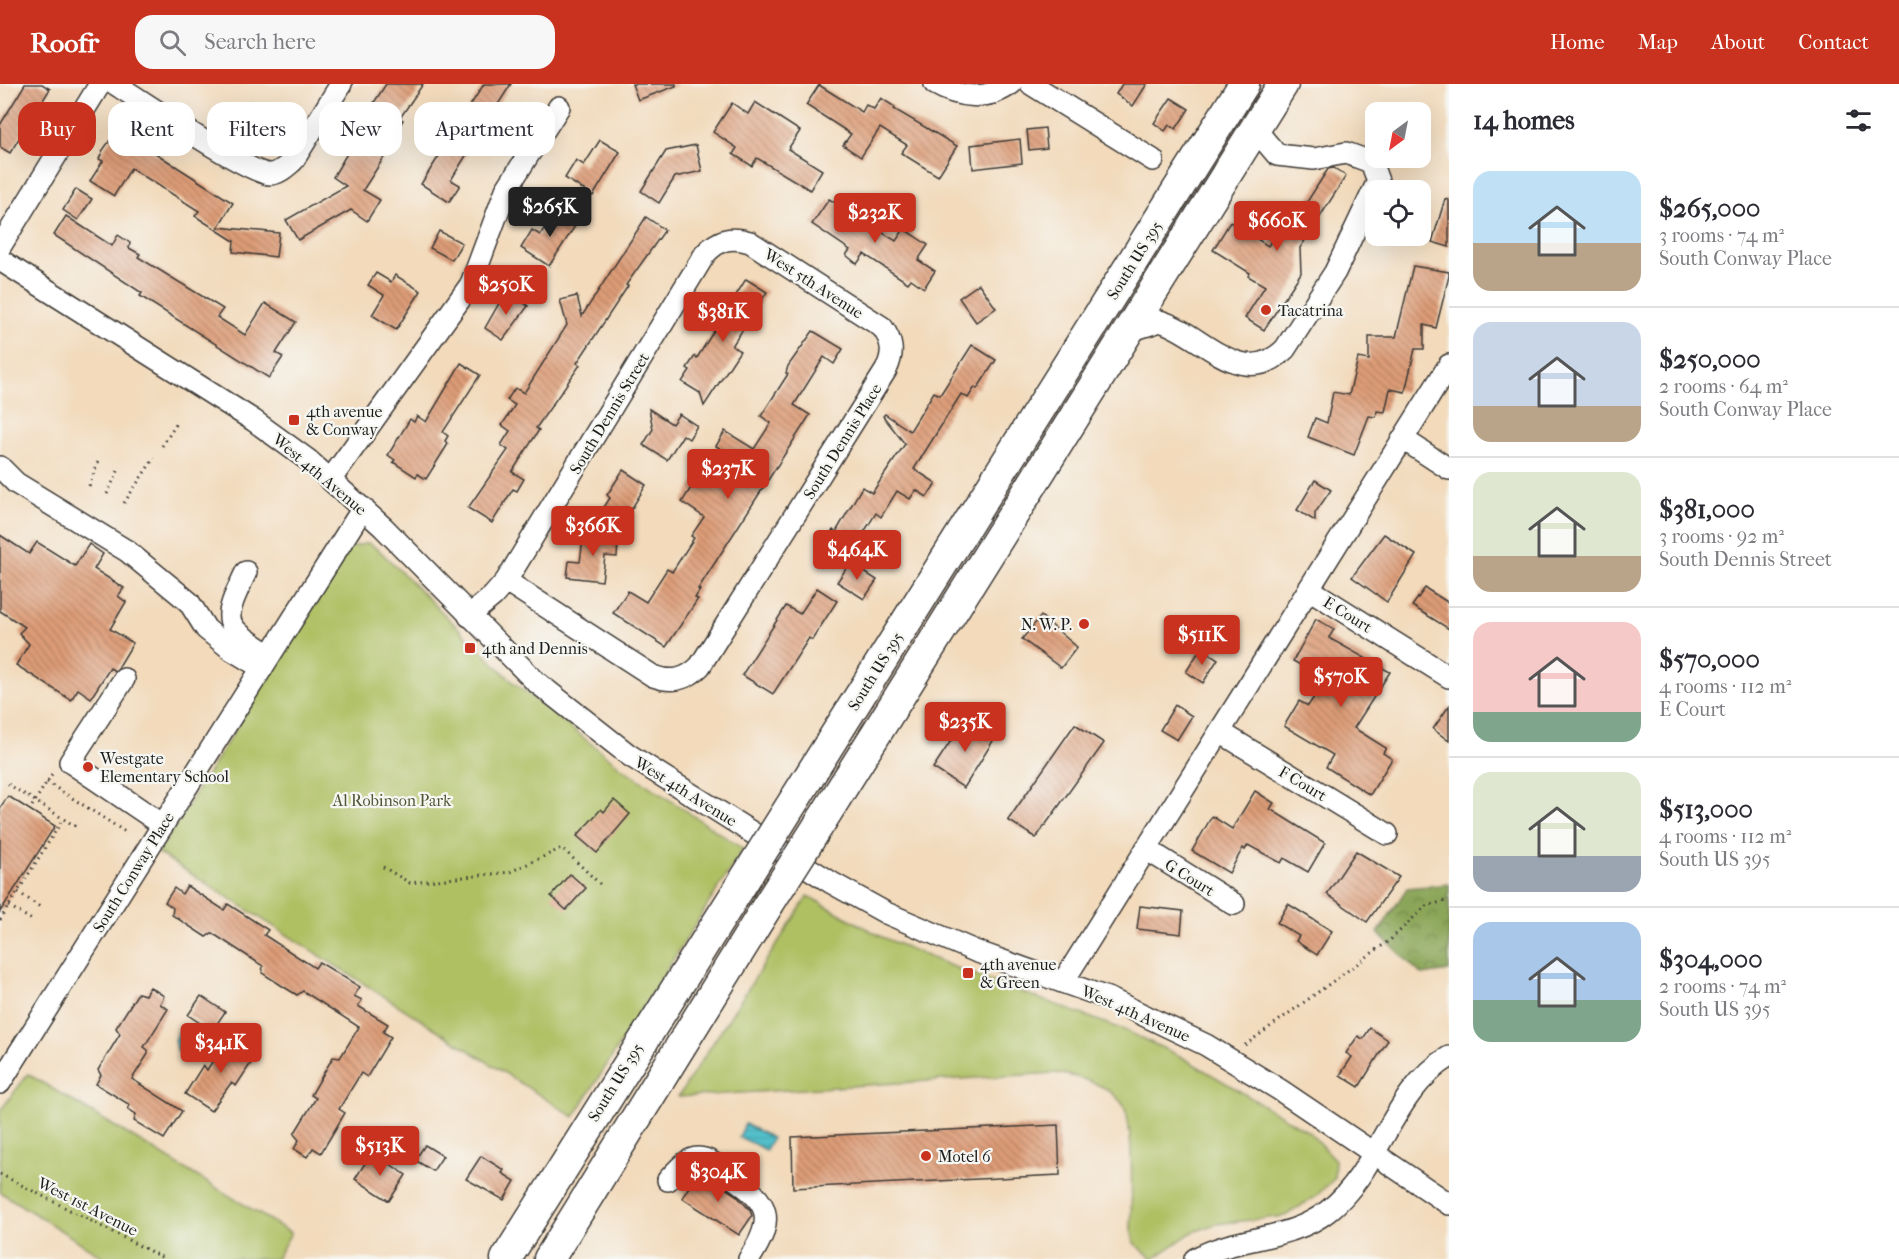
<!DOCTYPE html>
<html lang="en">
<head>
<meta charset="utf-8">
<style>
  :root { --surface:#fff; --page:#f7f7f7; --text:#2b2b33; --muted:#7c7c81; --line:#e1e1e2; --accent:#c8321e }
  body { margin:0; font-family:"IM FELL French Canon",serif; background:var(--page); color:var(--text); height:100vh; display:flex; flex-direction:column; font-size:22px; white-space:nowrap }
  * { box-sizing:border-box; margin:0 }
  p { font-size:20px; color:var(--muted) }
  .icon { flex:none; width:33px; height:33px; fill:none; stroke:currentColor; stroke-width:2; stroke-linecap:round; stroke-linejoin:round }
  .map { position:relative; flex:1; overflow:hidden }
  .panel { display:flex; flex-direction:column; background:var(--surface); width:450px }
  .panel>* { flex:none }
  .banner { position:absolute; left:18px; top:18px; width:570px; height:54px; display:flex; gap:12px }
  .needle { width:39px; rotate:212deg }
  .controls { position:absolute; left:1365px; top:18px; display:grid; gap:12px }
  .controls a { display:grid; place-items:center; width:66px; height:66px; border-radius:12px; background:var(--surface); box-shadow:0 6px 24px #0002; font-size:30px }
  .price { position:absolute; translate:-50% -51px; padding:0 14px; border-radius:6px; background:var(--accent); color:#fff; font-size:20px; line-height:39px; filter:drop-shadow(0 2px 3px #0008) }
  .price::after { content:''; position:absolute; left:50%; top:36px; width:18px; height:14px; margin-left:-9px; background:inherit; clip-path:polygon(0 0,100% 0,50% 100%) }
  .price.selected { background:#222; color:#fff }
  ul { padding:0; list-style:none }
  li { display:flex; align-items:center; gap:18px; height:150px; padding:0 24px }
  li+li { border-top:2px solid var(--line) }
  li span { display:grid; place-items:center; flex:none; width:168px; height:120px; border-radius:18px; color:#555 }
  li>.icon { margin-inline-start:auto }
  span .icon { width:72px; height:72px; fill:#fffc; stroke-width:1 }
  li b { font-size:26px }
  h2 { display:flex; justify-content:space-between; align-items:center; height:72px; padding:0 24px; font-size:26px }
  .chip { padding:0 21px; border-radius:18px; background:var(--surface); box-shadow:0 6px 24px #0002; font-size:21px; line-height:54px }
  .chip.selected { background:var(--accent); color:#fff }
  header { display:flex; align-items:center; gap:36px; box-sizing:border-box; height:84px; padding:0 30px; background:var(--accent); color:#fff }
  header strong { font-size:28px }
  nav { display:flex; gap:33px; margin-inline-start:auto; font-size:21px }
  .search { width:420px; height:54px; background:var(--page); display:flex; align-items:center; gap:15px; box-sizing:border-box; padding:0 21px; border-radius:18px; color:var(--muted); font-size:22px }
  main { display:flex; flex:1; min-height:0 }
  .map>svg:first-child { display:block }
</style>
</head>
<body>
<header>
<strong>Roofr</strong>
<div class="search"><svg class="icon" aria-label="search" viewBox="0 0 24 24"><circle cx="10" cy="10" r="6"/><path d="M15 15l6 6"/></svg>Search here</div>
<nav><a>Home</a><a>Map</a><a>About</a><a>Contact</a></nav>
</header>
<main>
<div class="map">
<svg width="1449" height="1175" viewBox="0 0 1449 1175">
  <defs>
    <pattern id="forest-crowns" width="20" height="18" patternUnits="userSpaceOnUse" patternTransform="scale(1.5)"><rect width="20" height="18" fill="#8ba659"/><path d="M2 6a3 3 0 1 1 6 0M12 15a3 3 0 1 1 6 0" fill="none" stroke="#718649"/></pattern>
    <pattern id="water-rules" width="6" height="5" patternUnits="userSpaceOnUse" patternTransform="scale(1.5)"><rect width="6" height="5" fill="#53c0cb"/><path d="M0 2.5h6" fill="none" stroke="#48a4ae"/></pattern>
    <pattern id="building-back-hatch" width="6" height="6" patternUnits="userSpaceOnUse" patternTransform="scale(1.5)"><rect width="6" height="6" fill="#dd9c77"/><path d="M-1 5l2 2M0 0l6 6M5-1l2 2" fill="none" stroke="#b27e61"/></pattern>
  </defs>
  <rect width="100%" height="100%" fill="#f6f6f2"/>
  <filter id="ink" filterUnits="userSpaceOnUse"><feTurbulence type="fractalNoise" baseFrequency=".0167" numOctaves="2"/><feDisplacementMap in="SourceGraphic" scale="12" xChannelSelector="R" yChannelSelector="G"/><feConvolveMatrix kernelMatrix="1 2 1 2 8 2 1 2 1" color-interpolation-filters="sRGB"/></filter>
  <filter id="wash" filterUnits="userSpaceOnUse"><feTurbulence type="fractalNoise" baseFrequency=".008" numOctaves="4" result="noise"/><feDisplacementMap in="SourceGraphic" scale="24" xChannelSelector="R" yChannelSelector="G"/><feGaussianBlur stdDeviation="1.35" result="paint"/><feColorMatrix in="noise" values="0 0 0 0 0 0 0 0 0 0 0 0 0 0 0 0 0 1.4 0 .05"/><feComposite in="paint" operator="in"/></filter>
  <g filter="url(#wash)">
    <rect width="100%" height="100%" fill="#f2dabb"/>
    <!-- green -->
    <g fill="#afc063" stroke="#666e40" stroke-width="1.5">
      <polygon points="368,459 379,466 513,598 622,684 743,765 574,1033 158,769 349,464"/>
      <path d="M808,812L882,853L951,882L1124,946L1180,972L1309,1048L1335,1076L1334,1095L1316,1112L1285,1132L1216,1140L1191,1149L1153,1175L1134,1159L1131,1145C1131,1118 1135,1038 1122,1019C1108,1000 1077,992 1055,989L678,1013Z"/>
      <polygon points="28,990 291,1149 276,1175 106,1175 0,1108 0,1027"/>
    </g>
    <!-- forest -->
    <polygon fill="url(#forest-crowns)" stroke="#54613a" stroke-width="1.5" points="1449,800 1449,887 1422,891 1378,849 1407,804"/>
    <!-- water -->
    <g fill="url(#water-rules)" stroke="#386e74" stroke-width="1.5">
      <path d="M183,942L193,949L196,944L209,952C201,963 196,975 181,970C170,960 176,952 183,942Z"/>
      <polygon points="745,1040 772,1054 766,1066 739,1053"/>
    </g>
    <g id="blocks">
      <!-- building -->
      <g fill="url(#building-back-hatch)">
        <polygon points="25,0 42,0 50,5 10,69 0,63 0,41"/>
        <polygon points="386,0 423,0 400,34 403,36 387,62 390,64 363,106 380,116 367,137 351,126 298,156 286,136 346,102 333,93 358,51 356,49 360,40"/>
        <polygon points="484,0 511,0 495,25 503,31 492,49 464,31"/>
        <polygon points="632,0 676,0 676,2 638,16"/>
        <polygon points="1122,0 1147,0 1133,22 1116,10"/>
        <polygon points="819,1 862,28 866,21 874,25 881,14 895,23 894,25 957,62 938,92 901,69 907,61 880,44 861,73 843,61 851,50 806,21"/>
        <polygon points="1171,14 1189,25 1176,45 1169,41 1165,47 1154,39"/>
        <polygon points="252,18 276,33 261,54 242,41"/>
        <polygon points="755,18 800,47 788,65 822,86 810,106 757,74 752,82 733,70 737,64 713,48 732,19 748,30"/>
        <polygon points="1045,44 1047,64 1029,66 1027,46"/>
        <polygon points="118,45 233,119 218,143 279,149 276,173 233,168 234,157 195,132 199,127 131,84 114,112 90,97 103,77 99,75 103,66"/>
        <polygon points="1020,55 1022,79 973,85 971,61"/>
        <polygon points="600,56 620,68 593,112 565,94 576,76 584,81"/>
        <polygon points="448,58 467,70 451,96 460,101 449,118 421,100"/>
        <polygon points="696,61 702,87 675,93 659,119 641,107 666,67"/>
        <polygon points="1334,84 1346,92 1300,164 1301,189 1264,246 1245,234 1265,202 1248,192 1250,189 1213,166 1230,138 1268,162 1276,149 1284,154 1328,85"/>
        <polygon points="76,105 92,115 78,136 63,126"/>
        <polygon points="829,115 896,157 904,145 928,161 918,176 935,187 924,204 911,195 908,199 864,170 857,180 846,171 850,166 812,140"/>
        <polygon points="1445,115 1449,116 1449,163 1432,158"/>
        <polygon points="557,126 577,139 549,182 521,164 532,146 540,151"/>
        <polygon points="66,132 112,162 118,151 130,159 129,164 140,170 138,173 223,225 217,233 245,251 265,219 296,238 276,269 283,273 269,294 140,212 142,209 54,151"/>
        <polygon points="646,133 665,146 626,201 628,202 577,279 580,281 536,344 539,346 512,388 524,395 517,407 513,405 492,439 468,424 508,366 501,361 510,347 502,341 515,321 507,316 515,304 524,309 567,241 560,216 577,212 582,232"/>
        <polygon points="439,147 462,159 452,176 430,164"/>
        <polygon points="1413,182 1449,188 1449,192 1436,244 1424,241 1424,265 1415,265 1405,308 1390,305 1385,328 1377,327 1376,333 1369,332 1354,371 1308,353 1315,334 1327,339 1333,308 1349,311 1358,274 1369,276 1369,253 1396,253"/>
        <polygon points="376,189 391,198 395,191 421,207 396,246 372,231 384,211 368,201"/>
        <polygon points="746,195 767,208 732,262 740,267 704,322 700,309 682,298 690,286 687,284 695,272 697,274"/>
        <polygon points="979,200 996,224 976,238 959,214"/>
        <polygon points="506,207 528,222 503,256 485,244"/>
        <polygon points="813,247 843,265 834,280 824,273 794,321 810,331 698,505 700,506 695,514 698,515 666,563 613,529 628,507 646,518 667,485 672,488 694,454 691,452 704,433 682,418 702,386 726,401 741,377 716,362 725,347 754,365 771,339 761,332 788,290 786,289 788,282"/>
        <polygon points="972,261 996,276 977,305 975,303 968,314 961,310 914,385 936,399 927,413 916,406 910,415 897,407 881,433 876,429 847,475 824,461 833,446 836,448 862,403 872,409 905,360 883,332 885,330 910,347 934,308 940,311"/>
        <polygon points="461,279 480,291 443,348 448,352 445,357 448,360 426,395 418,390 416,393 393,378 395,376 388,371 410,335 414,338 417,332 426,338"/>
        <polygon points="649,325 672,340 679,330 697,342 689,355 683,351 667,376 643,361 653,345"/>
        <polygon points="623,386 646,401 623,439 602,426 610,414 607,411"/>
        <polygon points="1315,396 1331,406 1315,429 1315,437 1297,426"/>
        <polygon points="584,448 614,452 610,459 618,459 617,473 605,472 602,497 567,493 569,477 580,478"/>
        <polygon points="1384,450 1416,471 1387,518 1352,493"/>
        <polygon points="0,451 29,470 37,458 75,482 89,460 103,470 94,485 124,504 118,512 126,518 110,545 133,559 118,584 115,587 110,584 91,614 78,605 71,616 16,581 29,560 19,549 25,543 0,527"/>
        <polygon points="850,479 877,496 864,515 837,498"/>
        <polygon points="817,504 837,517 812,556 809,554 773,610 742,591 786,522 800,530"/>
        <polygon points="1425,504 1449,519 1449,545 1412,522"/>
        <polygon points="1041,532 1077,563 1061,584 1022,555"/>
        <polygon points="1316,535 1334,545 1329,554 1390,588 1354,644 1386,664 1383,669 1392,675 1370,711 1326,683 1333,671 1284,642 1299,617 1308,622 1326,595 1293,577"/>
        <polygon points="1201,564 1218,575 1203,599 1186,588"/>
        <polygon points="1175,621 1192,632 1177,656 1160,646"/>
        <polygon points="1449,622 1449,657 1433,645"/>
        <polygon points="969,635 996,652 964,704 933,684 958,646 961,648"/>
        <polygon points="1075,640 1104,659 1036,754 1008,736"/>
        <polygon points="1255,707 1274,719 1270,725 1325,759 1308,788 1284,774 1281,779 1248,761 1245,766 1243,764 1229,789 1192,767 1212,732 1232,745"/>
        <polygon points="8,712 55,742 0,828 0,724"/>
        <polygon points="614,716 630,730 597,769 577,752 601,725 604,728"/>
        <polygon points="1356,767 1399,793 1367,838 1327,810"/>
        <polygon points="570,790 586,804 566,826 551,812"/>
        <polygon points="187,802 224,826 228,820 268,846 264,851 315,884 319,878 360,903 354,912 362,916 358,922 388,940 383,948 391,953 367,993 361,989 339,1025 345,1029 321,1069 313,1064 307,1073 294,1065 299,1056 294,1050 316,1014 311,1011 333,973 340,974 359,943 303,907 297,911 284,903 262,889 263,882 212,849 206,853 172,831 173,824 165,818 174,804 182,810"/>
        <polygon points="1288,820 1332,847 1317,871 1296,857 1299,852 1277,839"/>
        <polygon points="1140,822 1183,827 1181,850 1137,845"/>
        <polygon points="150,903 164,912 160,920 168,925 144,963 148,966 148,970 132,995 182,1027 164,1055 134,1037 136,1030 128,1025 130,1021 96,1000 101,991 98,986 120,950 116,944 138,909 145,911"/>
        <polygon points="201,912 225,928 212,947 188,931"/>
        <polygon points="1370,944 1388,956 1359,1003 1340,991 1352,973 1346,969 1358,952 1363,955"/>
        <polygon points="228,953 255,970 255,973 236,1002 231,999 211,1027 185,1010 203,981 207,986"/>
        <polygon points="1058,1041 1060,1091 793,1104 792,1053"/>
        <polygon points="425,1061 443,1072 433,1087 415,1076"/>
        <polygon points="372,1068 406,1091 389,1117 355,1095"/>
        <polygon points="481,1072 504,1086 502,1089 515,1097 504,1116 466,1095"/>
        <polygon points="699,1087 736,1111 750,1126 752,1132 739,1151 682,1114"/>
      </g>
    </g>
  </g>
  <g filter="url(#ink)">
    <use href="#blocks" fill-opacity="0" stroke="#3c3834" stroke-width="1.5"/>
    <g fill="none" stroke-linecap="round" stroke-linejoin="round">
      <defs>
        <g id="minor">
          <path d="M115,0C139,15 251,91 270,90C279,90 287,82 293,77L341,0"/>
          <path d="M935,0C959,14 987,17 1011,0"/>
          <polyline points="1031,0 1153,76"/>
          <polyline points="0,163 100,0"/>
          <polyline points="0,176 253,336 308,376 383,443 535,597 629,671 832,799 886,829 975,867 1110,915 1206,961 1280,1006 1449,1120"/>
          <path d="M1129,247L1160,237C1201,249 1242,308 1285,265L1335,188L1378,97L1371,78L1346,69L1314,75L1277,71L1255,45"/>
          <polyline points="1403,355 1449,385"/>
          <polyline points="0,383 16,399 127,467 189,518 206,545 232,566 262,584"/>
          <polyline points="331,395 471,200 506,106 559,23"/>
          <path d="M246,488C221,540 222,540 270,571"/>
          <polyline points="1309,505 1449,593"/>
          <path d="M469,532L493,512L506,497L705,170C719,155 731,152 750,158L882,243C893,258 894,269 886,286L700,582C686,596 672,599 653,592L506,497"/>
          <polyline points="124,595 70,678 163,741"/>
          <polyline points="1220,648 1387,750"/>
          <polyline points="1146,765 1234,820"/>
          <polyline points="1063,898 1449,281"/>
          <polyline points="0,999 363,424"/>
          <path d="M668,1096C676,1088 686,1074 698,1074C710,1074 721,1085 730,1092C770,1118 776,1134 749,1175"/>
          <path d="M1195,1175C1237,1151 1289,1158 1328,1127C1380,1086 1391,1008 1449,973"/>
        </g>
        <g id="highway">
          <polyline points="795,715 1244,0"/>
          <polyline points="822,736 1283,0"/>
          <polyline points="506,1175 738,806"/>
          <polyline points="549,1175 768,821"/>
        </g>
      </defs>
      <!-- minor casing -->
      <use href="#minor" stroke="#3c3834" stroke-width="24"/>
      <!-- highway casing -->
      <use href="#highway" stroke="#3c3834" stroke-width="33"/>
      <!-- path -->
      <g stroke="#3c3834" stroke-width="3" stroke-dasharray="1.5 4.5" stroke-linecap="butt">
        <polyline points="162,362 177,339"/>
        <polyline points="89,402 99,375"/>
        <polyline points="107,410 119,385"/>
        <polyline points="124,419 154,374"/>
        <polyline points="47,698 127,749"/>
        <polyline points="8,700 78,744"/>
        <polyline points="32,722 53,688"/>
        <polyline points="383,783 410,799 510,788 562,764 603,803"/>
        <polyline points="18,808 40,823"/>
        <polyline points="9,822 32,836"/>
        <polyline points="0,836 63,735"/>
        <polyline points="1245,961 1390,856 1426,822 1449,816"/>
        <polyline points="0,1090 165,1175"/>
      </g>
      <!-- minor -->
      <use href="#minor" stroke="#fff" stroke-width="21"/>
      <!-- highway -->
      <use href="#highway" stroke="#fff" stroke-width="30"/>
      <defs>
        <g id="highway-bridge">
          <polyline points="738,806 795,715"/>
          <polyline points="768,821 822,736"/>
        </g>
      </defs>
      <!-- highway-bridge casing -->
      <use href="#highway-bridge" stroke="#3c3834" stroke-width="33" stroke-linecap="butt"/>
      <!-- highway-bridge -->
      <use href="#highway-bridge" stroke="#fff" stroke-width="30"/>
    </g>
  </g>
  <!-- markers -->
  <g fill="#c8321e" stroke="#f6f6f2" stroke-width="2">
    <circle cx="1266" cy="226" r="6"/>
    <rect x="288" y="330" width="12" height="12" rx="3"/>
    <circle cx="1084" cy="540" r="6"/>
    <rect x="464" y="558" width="12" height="12" rx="3"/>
    <circle cx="88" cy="683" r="6"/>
    <rect x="962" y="883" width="12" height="12" rx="3"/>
    <circle cx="926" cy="1072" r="6"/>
  </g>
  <g text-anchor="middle" stroke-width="4.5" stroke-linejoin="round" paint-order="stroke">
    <!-- street labels -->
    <g font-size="16" fill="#1c1c1c" stroke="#f6f6f2">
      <text transform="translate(1134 176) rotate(-58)" y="6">South US 395</text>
      <text transform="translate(814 199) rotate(33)" y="6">West 5th Avenue</text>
      <text transform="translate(609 329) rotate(-59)" y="6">South Dennis Street</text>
      <text transform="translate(842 357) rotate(-58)" y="6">South Dennis Place</text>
      <text transform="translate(320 390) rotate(40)" y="6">West 4th Avenue</text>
      <text transform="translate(1348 530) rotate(32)" y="6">E Court</text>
      <text transform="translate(875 587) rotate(-58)" y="6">South US 395</text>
      <text transform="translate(1303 699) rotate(31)" y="6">F Court</text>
      <text transform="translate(686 707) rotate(32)" y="6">West 4th Avenue</text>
      <text transform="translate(133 788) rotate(-58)" y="6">South Conway Place</text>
      <text transform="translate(1190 793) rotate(32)" y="6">G Court</text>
      <text transform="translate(1136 929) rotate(24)" y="6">West 4th Avenue</text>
      <text transform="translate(615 998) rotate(-58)" y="6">South US 395</text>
      <text transform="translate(88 1122) rotate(27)" y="6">West 1st Avenue</text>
    </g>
    <!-- poi labels -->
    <g font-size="16" fill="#1c1c1c" stroke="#f6f6f2" text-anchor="start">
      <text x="1278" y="232">Tacatrina</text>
      <text x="306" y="333">4th avenue<tspan x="306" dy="18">&amp; Conway</tspan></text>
      <text x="1072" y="546" text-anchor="end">N. W. P.</text>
      <text x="482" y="570">4th and Dennis</text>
      <text x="100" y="680">Westgate<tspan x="100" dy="18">Elementary School</tspan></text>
      <text x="980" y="886">4th avenue<tspan x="980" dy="18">&amp; Green</tspan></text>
      <text x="938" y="1078">Motel 6</text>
    </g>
    <!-- park labels -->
    <g font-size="16" fill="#4f5535" stroke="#f6f6f2">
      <text x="392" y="722">Al Robinson Park</text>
    </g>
  </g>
</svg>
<div class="controls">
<a><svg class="needle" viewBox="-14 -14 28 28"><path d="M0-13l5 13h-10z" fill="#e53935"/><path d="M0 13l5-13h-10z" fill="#7c7c81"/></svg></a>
<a><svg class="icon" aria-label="locate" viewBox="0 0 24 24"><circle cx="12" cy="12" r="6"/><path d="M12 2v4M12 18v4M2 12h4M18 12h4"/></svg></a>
</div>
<b class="price selected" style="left:550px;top:154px">$265K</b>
<b class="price" style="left:875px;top:160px">$232K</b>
<b class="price" style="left:1277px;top:168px">$660K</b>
<b class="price" style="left:506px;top:232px">$250K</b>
<b class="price" style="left:723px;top:259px">$381K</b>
<b class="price" style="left:728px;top:416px">$237K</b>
<b class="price" style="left:593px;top:473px">$366K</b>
<b class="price" style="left:857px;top:497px">$464K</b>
<b class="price" style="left:1202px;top:582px">$511K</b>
<b class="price" style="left:1341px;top:624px">$570K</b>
<b class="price" style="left:965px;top:669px">$235K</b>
<b class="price" style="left:221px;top:990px">$341K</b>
<b class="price" style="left:380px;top:1093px">$513K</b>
<b class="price" style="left:718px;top:1119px">$304K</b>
<div class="banner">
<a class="chip selected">Buy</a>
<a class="chip">Rent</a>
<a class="chip">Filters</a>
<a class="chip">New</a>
<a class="chip">Apartment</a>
</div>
</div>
<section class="panel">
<h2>14 homes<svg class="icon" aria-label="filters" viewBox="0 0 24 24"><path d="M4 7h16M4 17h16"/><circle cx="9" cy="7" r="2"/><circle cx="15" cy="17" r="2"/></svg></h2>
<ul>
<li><span style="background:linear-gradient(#bfe0f5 60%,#b9a48a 0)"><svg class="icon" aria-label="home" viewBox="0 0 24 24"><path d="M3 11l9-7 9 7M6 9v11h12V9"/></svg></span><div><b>$265,000</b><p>3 rooms · 74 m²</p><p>South Conway Place</p></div></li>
<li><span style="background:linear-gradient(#c9d6e8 70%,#b9a48a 0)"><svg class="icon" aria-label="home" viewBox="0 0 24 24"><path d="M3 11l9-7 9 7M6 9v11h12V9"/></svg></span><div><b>$250,000</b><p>2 rooms · 64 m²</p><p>South Conway Place</p></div></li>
<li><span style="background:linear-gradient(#dfe7d0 70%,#b9a48a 0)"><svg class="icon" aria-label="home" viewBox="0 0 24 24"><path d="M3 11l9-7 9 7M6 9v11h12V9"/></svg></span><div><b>$381,000</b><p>3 rooms · 92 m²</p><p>South Dennis Street</p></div></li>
<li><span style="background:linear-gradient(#f6c9c9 75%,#7fa58c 0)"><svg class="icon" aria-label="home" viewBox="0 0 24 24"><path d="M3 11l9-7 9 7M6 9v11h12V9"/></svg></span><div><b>$570,000</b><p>4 rooms · 112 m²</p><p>E Court</p></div></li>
<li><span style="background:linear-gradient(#dfe7d0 70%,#9aa5b1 0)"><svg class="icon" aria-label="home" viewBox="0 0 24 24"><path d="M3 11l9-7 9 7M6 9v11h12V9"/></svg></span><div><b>$513,000</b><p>4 rooms · 112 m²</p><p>South US 395</p></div></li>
<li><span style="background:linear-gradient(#a9c7e8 65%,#7fa58c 0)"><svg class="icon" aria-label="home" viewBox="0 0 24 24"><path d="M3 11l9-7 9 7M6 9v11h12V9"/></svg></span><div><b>$304,000</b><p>2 rooms · 74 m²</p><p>South US 395</p></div></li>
</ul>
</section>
</main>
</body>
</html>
